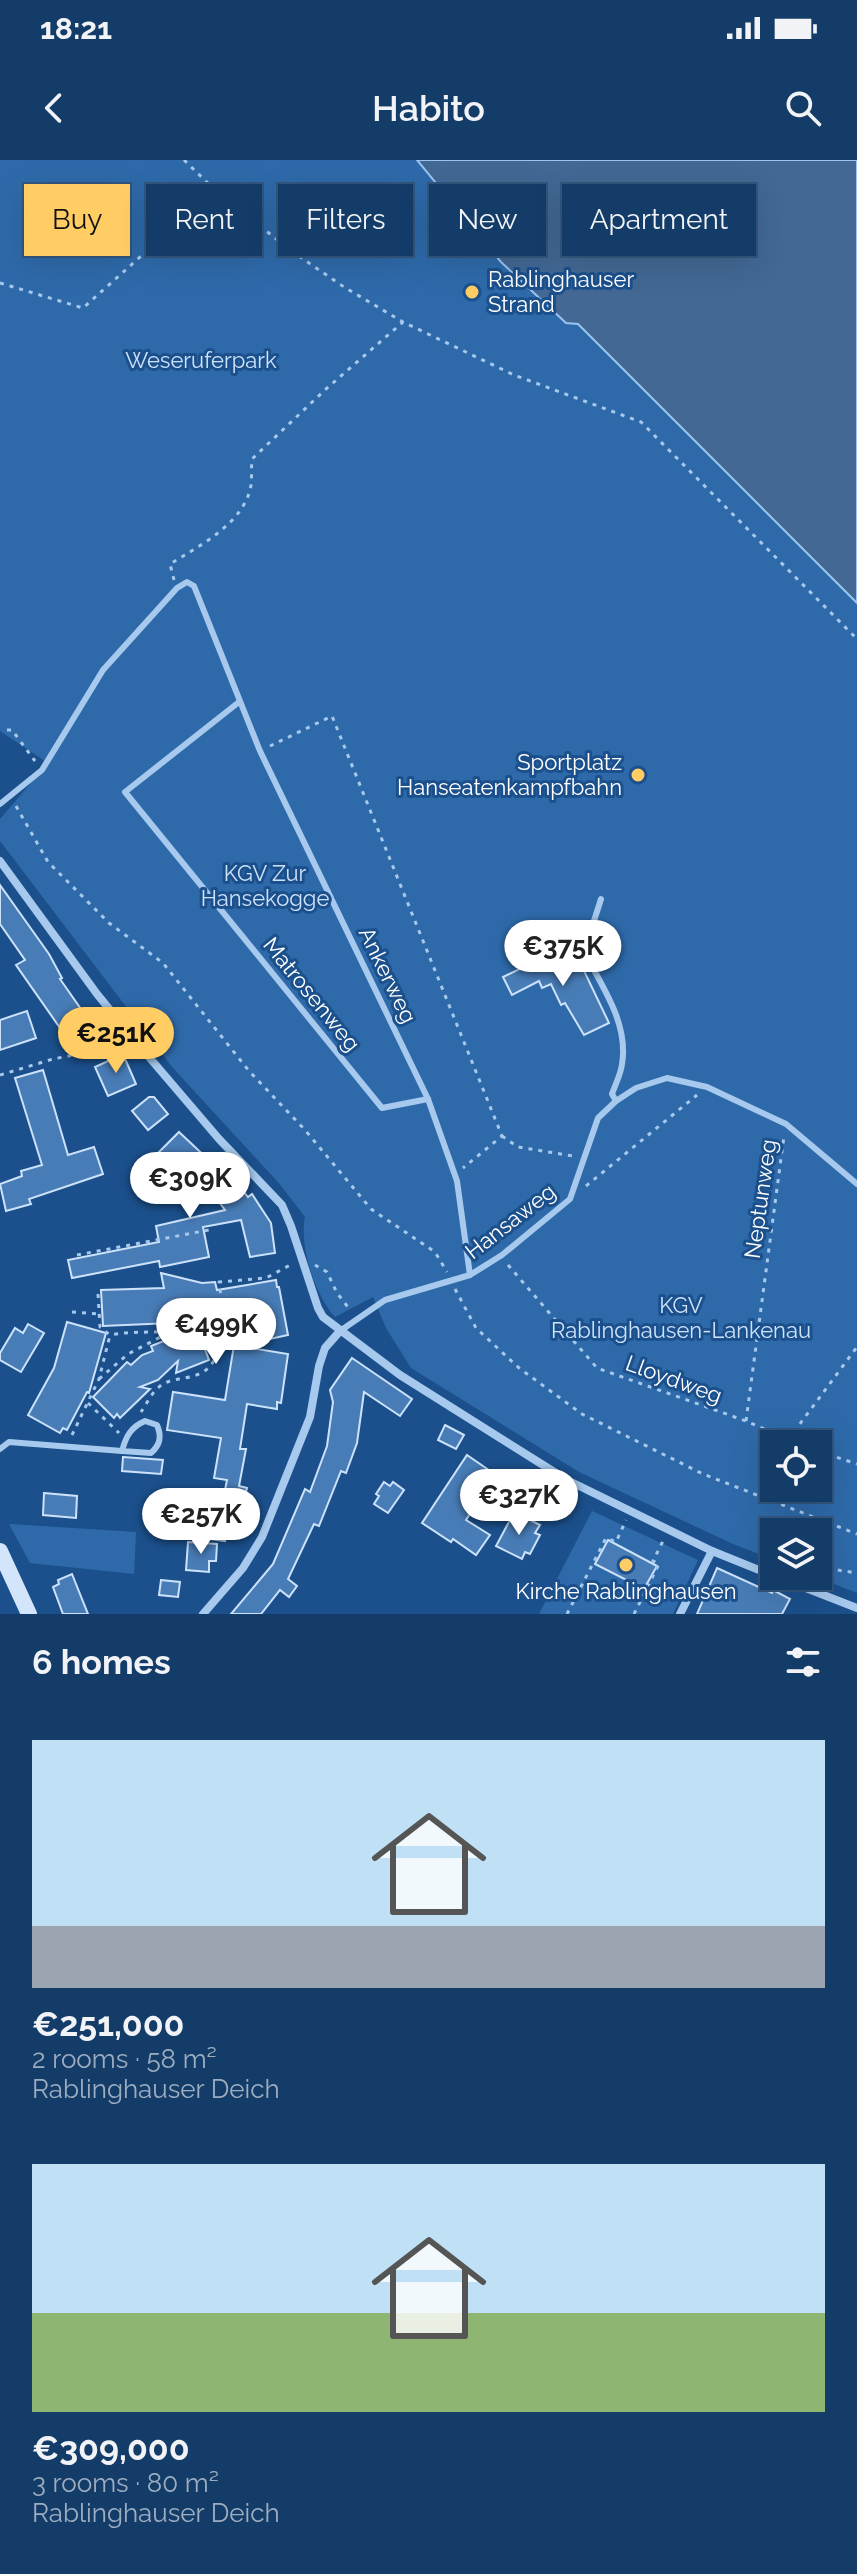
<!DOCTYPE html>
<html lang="en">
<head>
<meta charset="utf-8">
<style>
  :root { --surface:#143c69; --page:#214771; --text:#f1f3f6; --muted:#9dadc0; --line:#33567d; --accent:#ffcd63 }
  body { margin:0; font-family:Raleway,sans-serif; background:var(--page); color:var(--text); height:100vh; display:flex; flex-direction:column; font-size:30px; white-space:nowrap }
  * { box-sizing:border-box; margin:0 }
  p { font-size:26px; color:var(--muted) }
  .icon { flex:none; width:44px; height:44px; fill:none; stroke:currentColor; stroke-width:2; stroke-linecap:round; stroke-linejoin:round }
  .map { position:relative; height:1454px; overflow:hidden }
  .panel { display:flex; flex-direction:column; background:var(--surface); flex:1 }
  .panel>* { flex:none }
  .banner { position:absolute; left:24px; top:24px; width:810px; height:72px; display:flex; gap:16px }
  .tools { position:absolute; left:760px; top:1270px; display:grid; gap:16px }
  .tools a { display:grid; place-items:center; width:72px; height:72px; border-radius:0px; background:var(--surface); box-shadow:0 8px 32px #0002,0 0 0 2px var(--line); font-size:40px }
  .price { position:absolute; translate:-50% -68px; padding:0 18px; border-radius:28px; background:#fff; color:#222; font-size:26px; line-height:52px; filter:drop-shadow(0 2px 4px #0008) }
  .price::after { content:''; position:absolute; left:50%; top:48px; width:24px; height:18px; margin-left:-12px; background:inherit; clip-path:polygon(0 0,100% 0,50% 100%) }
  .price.active { background:var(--accent); color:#111 }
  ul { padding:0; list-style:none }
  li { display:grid; align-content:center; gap:16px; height:424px; padding:0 32px }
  li span { display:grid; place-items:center; height:248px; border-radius:0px; color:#555 }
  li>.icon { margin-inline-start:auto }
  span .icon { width:144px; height:144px; fill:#fffc; stroke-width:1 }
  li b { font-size:34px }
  h2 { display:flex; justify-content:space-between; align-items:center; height:96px; padding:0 32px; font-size:34px }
  .chip { padding:0 28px; border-radius:0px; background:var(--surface); box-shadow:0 8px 32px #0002,0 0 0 2px var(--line); font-size:28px; line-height:72px }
  .chip.active { background:var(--accent); color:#111 }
  .status { display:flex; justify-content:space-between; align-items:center; height:56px; padding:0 40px; background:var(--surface); direction:ltr }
  .status svg { height:22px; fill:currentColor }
  header { display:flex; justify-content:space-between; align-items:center; height:104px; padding:0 32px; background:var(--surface); font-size:36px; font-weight:600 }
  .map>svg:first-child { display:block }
</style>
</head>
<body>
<div class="status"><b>18:21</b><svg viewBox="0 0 49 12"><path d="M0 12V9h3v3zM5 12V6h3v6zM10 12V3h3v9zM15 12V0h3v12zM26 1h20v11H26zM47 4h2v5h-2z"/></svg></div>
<header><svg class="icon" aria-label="back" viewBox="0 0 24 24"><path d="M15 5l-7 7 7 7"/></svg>Habito<svg class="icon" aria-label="search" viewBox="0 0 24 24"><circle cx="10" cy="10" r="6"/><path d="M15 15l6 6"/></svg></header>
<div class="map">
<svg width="857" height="1454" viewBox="0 0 857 1454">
  <rect width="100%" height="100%" fill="#1b508c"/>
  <!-- green -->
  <g fill="#2e6aaa" fill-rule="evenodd">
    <path d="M0,0H417L501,102L566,163L578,164L857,443V1433L814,1416H818V1372H774V1400L733,1384L579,1312L411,1208L386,1168L373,1137L335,1157C315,1135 299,1086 305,1057L278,1022L172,907L0,681V659L48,603L0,571ZM774,1284H818V1328H774Z"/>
    <polygon points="592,1351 698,1400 673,1454 539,1454"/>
    <polygon points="9,1364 136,1372 134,1414 30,1403"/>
  </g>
  <!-- water -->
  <polygon fill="#426893" stroke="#99c4ef" stroke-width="2" points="417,0 857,0 857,443 578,164 566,163 501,102"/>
  <!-- building -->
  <g fill="#487cb6" stroke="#cce2fa" stroke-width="2">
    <polygon points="0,725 49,794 62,818 60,819 97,872 74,888 16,805 25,800 0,764"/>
    <polygon points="546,792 553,806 576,794 609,863 584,875 565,843 561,845 551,824 542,828 539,821 512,835 503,817 530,804 529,800"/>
    <polygon points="27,851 36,878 0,890 0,860"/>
    <polygon points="123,894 136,924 108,936 95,907"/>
    <polygon points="43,910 68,995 94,987 103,1014 29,1039 31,1044 6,1051 0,1024 22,1016 21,1011 42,1005 15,918"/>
    <polygon points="149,937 154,937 168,954 148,970 132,951"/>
    <polygon points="179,972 229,1019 232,1017 248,1037 252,1034 271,1063 275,1093 250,1097 241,1060 203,1067 209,1097 160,1107 159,1101 72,1118 68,1100 159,1082 156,1066 225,1050 204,1022 200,1026 193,1020 191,1022 178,1010 176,1012 157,994"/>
    <polygon points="161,1113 202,1123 215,1122 217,1130 276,1120 277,1127 279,1127 288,1175 238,1186 288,1194 281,1243 277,1242 277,1249 247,1244 240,1289 246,1289 239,1326 247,1328 242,1346 235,1344 231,1378 225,1377 225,1381 209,1379 214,1344 222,1345 227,1320 214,1318 221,1278 167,1270 173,1232 225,1240 234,1185 232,1151 193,1158 194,1162 103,1166 101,1130 164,1128"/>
    <polygon points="67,1162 106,1173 89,1233 87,1232 67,1270 63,1268 60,1273 28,1255 54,1208"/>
    <polygon points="28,1164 44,1173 21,1212 0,1200 0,1193 15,1168 23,1173"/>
    <polygon points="197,1168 209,1200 176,1213 178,1201 158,1220 140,1227 150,1229 120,1258 117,1254 114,1258 93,1237 127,1202 131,1205 142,1195 153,1191 151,1186"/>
    <polygon points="352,1198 412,1239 400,1256 364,1232 357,1283 346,1313 341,1311 319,1366 314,1364 288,1419 297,1426 289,1437 280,1430 261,1454 231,1454 273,1404 305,1329 310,1332 327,1286 333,1242 330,1230"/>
    <polygon points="445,1265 464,1275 456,1289 438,1280"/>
    <polygon points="467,1295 496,1315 466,1360 490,1375 476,1395 453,1379 451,1382 422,1363"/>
    <polygon points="123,1297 163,1300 161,1314 122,1311"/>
    <polygon points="384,1322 390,1326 393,1322 404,1330 388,1353 374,1344 379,1336 376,1334"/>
    <polygon points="44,1333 77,1336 76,1358 43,1355"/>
    <polygon points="518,1354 540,1365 535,1373 540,1375 530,1394 525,1392 522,1399 496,1386 510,1360 514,1362"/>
    <polygon points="608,1380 657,1406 644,1429 595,1404"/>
    <polygon points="188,1382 217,1384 216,1401 209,1401 209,1412 186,1410"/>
    <polygon points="717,1408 772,1433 773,1430 790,1439 782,1454 697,1454"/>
    <polygon points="72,1414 88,1454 63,1454 53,1427 59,1424 58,1420"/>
    <polygon points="161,1420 180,1422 178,1437 159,1435"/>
  </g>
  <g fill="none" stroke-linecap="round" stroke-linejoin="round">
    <!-- path -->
    <g stroke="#a6c9ed" stroke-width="3" stroke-dasharray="4 6" stroke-linecap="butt">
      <polyline points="184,0 215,30 290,90 344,127 403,162 514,215 641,262 857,479"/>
      <polyline points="0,123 83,148 215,30"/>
      <path d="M174,420L170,404C199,386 245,363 251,325C252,317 251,308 252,299L326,229L403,162"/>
      <polyline points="7,570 12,570 35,601"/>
      <polyline points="270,586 332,556 502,976 463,1008"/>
      <polyline points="16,646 48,702 109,763 163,803 249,911 305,970 371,1049 435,1092 447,1112"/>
      <polyline points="0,915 53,899 125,885"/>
      <polyline points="502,976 518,987 573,996"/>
      <polyline points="586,1026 697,935"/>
      <polyline points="77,1095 214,1069"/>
      <polyline points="315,1105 327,1112 337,1133 351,1151"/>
      <polyline points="508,1105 597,1208 746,1261 799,1284"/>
      <polyline points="455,1129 476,1168 519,1208 582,1254 703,1314 857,1374"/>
      <path d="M98,1134L100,1167L110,1175C130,1171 149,1173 168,1171C185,1169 195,1163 212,1171L217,1194C205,1226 176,1212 159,1227C152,1232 146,1245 141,1252"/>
      <polyline points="72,1152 98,1154"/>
      <path d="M212,1171C223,1154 222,1142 219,1122L266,1118L292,1104"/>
      <polyline points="99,1219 128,1194 168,1173"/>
      <polyline points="88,1243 119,1273"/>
      <polyline points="746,1261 784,976"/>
      <polyline points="72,1275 99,1219 110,1175"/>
      <polyline points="788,1280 857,1187"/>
      <polyline points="818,1291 857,1304"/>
      <polyline points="818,1407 857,1413"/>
      <polyline points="567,1454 606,1378 616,1382 626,1360"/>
      <polyline points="634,1454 659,1404 653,1401 663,1381"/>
    </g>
    <!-- lane -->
    <g stroke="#a6c9ed" stroke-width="6">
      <polyline points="239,542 125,632 382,948 428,939"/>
      <polyline points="0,644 42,610 103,510 177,428 187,422 194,426 260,591 428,939 457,1021 470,1115"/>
      <path d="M601,739L584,792C602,826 629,864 622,904C621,914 615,925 612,934L616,941"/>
      <polyline points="340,1171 385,1140 470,1115 502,1095 570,1039 598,958 616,941 636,928 667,918 707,927 786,964 857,1024"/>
      <path d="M145,1261L157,1265C162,1277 160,1285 151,1293L122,1291C126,1276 131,1267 145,1261Z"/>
      <polyline points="0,1289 9,1282 122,1291"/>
    </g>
    <!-- street -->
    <g stroke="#a6c9ed" stroke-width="8">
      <polyline points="0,701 97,834 137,883 219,979 282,1045 291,1066 318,1148 323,1157 400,1215 567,1320 712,1391 774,1416"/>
      <polyline points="775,1416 857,1448"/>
      <polyline points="203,1454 243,1408 262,1377 310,1257 319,1206 325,1188 340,1171"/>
      <polyline points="680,1454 712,1391"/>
    </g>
    <!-- secondary -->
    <polyline stroke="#d3e5fa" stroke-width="16" points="0,1391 29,1454"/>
  </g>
  <!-- markers -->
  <g fill="#ffcd63" stroke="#1b508c" stroke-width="3">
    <circle cx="472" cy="132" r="8"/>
    <circle cx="638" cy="615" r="8"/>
    <circle cx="626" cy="1405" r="8"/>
  </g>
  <g text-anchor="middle" stroke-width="6" stroke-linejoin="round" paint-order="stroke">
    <!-- poi labels -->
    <g font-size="22" fill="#fff" stroke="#1b508c" text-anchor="start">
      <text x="488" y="127">Rablinghauser<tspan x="488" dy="25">Strand</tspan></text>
      <text x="622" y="610" text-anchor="end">Sportplatz<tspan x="622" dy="25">Hanseatenkampfbahn</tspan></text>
      <text x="626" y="1439" text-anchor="middle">Kirche Rablinghausen</text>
    </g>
    <!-- park labels -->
    <g font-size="22" fill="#cce2fa" stroke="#1b508c">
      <text x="201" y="208">Weseruferpark</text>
      <text x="265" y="721">KGV Zur<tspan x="265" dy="25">Hansekogge</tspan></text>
      <text x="681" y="1153">KGV<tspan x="681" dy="25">Rablinghausen-Lankenau</tspan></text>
    </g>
    <!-- street labels -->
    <g font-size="22" fill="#fff" stroke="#1b508c">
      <text transform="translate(388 815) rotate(64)" y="8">Ankerweg</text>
      <text transform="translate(312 834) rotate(51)" y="8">Matrosenweg</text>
      <text transform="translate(760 1039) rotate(-82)" y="8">Neptunweg</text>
      <text transform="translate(510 1061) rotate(-38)" y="8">Hansaweg</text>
      <text transform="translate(674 1219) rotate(20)" y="8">Lloydweg</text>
    </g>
  </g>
</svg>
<div class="tools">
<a><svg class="icon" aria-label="locate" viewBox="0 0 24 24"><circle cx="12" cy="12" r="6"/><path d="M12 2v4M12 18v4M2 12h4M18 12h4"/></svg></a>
<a><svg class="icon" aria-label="layers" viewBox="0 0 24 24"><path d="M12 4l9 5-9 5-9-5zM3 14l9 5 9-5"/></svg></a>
</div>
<b class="price" style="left:563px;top:828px">€375K</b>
<b class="price active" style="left:116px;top:915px">€251K</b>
<b class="price" style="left:190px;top:1060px">€309K</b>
<b class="price" style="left:216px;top:1206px">€499K</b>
<b class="price" style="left:519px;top:1377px">€327K</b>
<b class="price" style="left:201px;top:1396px">€257K</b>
<div class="banner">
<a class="chip active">Buy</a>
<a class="chip">Rent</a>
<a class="chip">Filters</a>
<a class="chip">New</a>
<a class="chip">Apartment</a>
</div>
</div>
<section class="panel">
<h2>6 homes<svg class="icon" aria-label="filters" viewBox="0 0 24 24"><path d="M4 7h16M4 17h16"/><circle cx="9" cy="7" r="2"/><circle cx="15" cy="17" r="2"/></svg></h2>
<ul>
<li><span style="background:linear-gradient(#bfe0f5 75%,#9aa5b1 0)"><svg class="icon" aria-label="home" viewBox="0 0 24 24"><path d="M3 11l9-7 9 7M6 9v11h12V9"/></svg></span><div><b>€251,000</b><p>2 rooms · 58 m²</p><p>Rablinghauser Deich</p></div></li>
<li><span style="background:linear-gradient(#bfe0f5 60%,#8fb573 0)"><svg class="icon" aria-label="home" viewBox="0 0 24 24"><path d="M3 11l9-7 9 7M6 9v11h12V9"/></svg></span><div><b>€309,000</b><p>3 rooms · 80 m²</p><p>Rablinghauser Deich</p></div></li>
</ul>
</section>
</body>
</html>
